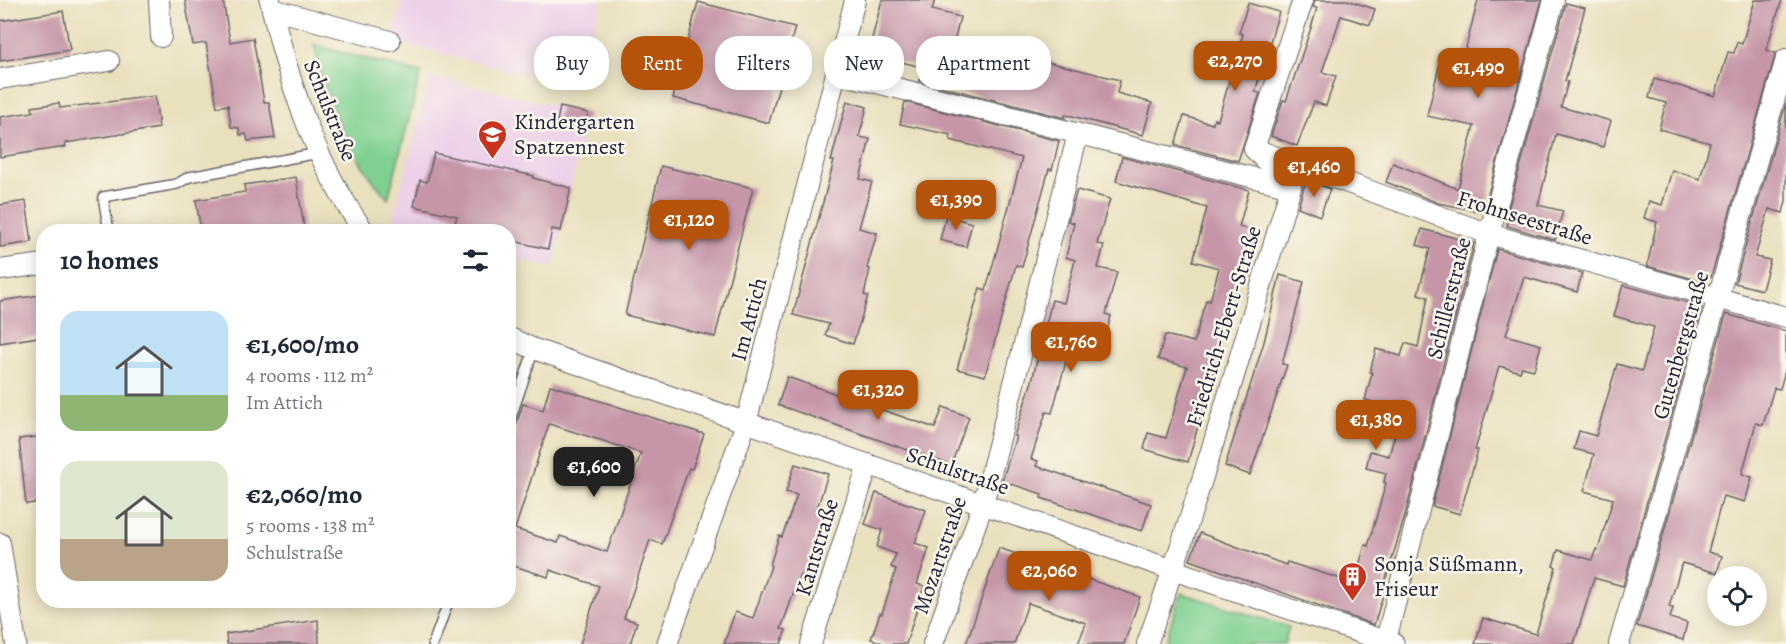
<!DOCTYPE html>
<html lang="en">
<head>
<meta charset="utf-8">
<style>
  :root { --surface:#fff; --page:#f2f2f3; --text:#1f2937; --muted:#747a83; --accent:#b45309 }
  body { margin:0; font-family:Alegreya,serif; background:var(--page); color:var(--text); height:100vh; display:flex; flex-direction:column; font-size:22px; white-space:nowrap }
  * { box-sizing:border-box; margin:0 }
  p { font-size:20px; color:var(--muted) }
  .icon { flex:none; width:33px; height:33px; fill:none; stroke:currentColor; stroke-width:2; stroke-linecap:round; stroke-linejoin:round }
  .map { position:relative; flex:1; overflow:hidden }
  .panel { position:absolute; left:36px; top:224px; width:480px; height:384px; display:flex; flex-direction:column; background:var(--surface); border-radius:24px; box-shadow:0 3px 15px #0003 }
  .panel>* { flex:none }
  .hud { position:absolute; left:534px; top:36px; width:570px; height:54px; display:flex; gap:12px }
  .buttons { position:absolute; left:1707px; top:566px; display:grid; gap:12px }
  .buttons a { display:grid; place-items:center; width:60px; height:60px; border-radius:50%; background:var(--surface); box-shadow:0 3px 15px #0003; font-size:30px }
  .price { position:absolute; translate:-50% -51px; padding:0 14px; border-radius:12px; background:var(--accent); color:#fff; font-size:20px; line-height:39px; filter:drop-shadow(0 2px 3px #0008) }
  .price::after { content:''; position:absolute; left:50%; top:36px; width:18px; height:14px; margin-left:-9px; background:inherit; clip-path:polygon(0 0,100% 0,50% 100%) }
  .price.selected { background:#222; color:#fff }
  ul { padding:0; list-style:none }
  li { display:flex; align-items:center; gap:18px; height:150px; padding:0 24px }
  li span { display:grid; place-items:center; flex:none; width:168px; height:120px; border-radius:18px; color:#555 }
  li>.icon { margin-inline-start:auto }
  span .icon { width:72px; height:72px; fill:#fffc; stroke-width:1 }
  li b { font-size:26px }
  h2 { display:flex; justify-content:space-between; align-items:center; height:72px; padding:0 24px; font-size:26px }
  .chip { padding:0 21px; border-radius:24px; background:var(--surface); box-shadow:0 3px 15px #0003; font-size:21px; line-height:54px }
  .chip.selected { background:var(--accent); color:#fff }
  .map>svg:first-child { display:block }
</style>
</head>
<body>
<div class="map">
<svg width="1786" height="644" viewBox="0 0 1786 644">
  <rect width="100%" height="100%" fill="#fbf7ec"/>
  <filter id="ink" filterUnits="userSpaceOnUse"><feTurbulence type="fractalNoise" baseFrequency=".0167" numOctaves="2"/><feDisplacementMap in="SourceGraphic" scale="12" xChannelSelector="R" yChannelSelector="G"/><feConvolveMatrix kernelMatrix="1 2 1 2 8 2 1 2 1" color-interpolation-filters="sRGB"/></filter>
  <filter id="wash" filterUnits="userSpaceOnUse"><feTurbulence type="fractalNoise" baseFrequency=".008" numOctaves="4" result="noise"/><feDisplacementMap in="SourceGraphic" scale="24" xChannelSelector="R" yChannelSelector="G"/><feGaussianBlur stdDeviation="1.35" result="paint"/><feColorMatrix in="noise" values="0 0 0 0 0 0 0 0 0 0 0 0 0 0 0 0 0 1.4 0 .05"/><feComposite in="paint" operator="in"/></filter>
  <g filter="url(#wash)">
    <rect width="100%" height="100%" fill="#e9e0bd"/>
    <!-- built -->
    <g fill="#edd1e9">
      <polygon points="402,0 601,0 579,87 390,41"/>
      <polygon points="430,77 588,113 553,267 509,258 508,231 399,231 392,221"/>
    </g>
    <!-- green -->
    <g fill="#7fd091" stroke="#507966" stroke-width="1.5">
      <path d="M314,45L421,73L388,199C348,153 327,105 314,45Z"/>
      <polygon points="1181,593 1289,627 1284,644 1164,644"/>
    </g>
    <g id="blocks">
      <!-- building -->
      <g fill="#c696a8" fill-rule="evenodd">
        <polygon points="185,0 223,0 230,42 253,38 264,102 269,102 275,138 248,141 246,134 240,135 239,128 231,127 228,105 217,107 206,43 193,45"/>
        <polygon points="882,0 935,0 932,10 960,17 950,59 1023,77 1028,57 1120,80 1117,93 1152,103 1143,135 1072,116 1065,115 1065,118 919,81 922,67 868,54"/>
        <polygon points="1315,0 1347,0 1375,9 1370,25 1341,16 1322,72 1336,76 1326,106 1314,102 1297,146 1271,136 1283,100 1286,101 1311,28 1317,8 1313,7"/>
        <polygon points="1478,0 1542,0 1483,212 1438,203 1386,182 1393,163 1458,189 1474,126 1427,116 1441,58 1462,63"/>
        <polygon points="1755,0 1782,0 1766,50 1776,53 1711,277 1706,275 1704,282 1647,266 1657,222 1644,218 1649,201 1662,205 1672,170 1700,179 1710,143 1659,129 1666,103 1649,98 1654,79 1715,96 1728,52 1734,53 1737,42 1742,44"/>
        <polygon points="698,2 795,27 769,123 673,98"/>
        <polygon points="1248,3 1279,12 1255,92 1260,93 1238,161 1175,145 1184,116 1213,124 1214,119 1218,120 1243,34 1239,33"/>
        <polygon points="1566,3 1585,8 1565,81 1568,82 1561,107 1611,121 1603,147 1556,134 1538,205 1563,211 1555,240 1507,226 1509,218 1506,217"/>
        <polygon points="63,11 70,50 0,61 0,21"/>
        <polygon points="155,96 159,128 65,143 66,147 0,157 0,117 33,112 32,107 59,103 60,108"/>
        <polygon points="847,101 867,107 859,137 870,139 860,179 872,182 859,228 877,233 867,268 870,269 864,295 868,296 853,344 825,335 829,324 793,315 834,161 831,161"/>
        <polygon points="905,102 1059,141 1052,170 1049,169 1022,267 1016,265 985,376 957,369 980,288 986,290 1022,158 950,140 951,135 900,124"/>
        <polygon points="1786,103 1786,201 1783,213 1769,209 1755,257 1770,260 1762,290 1735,283"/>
        <polygon points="560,107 588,113 584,133 556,126"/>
        <polygon points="434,153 534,176 533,178 571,188 561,231 552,229 548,249 508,240 508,231 488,231 455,223 457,216 414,206 420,180 427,182"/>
        <polygon points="1122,157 1249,190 1239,227 1252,230 1188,462 1144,449 1148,433 1166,438 1187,367 1158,359 1165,335 1194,342 1206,300 1210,301 1219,268 1193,261 1207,208 1116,181"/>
        <polygon points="661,166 753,188 715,337 625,315"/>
        <polygon points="296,177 304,227 277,231 201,231 196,200 245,192 244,185"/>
        <polygon points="1306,180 1330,189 1320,216 1298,207"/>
        <polygon points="1077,190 1110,199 1097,244 1104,245 1098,268 1117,272 1106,314 1111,316 1105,339 1074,332 1052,413 1046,412 1031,459 1038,461 1036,466 1151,504 1142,531 1041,498 1042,494 1002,481 1016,437 1014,436 1032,381 1052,300 1064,303 1075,260 1066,257 1074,223 1068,221"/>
        <polygon points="26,201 32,242 0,247 0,205"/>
        <polygon points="946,216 972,223 966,247 940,240"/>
        <polygon points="1422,229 1474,243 1405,516 1381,595 1383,595 1374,625 1190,560 1200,533 1286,565 1287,562 1354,583 1365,545 1368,546 1386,483 1384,482 1386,473 1366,468 1370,451 1389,456 1400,415 1389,406 1365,400 1372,373 1370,372 1376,349 1401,356 1405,343 1418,347 1428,297 1418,294 1430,249 1417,245"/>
        <polygon points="1497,249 1582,273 1577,292 1524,277 1506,335 1541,345 1534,370 1522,367 1520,372 1499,366 1475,450 1478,450 1460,514 1432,506"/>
        <polygon points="1280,275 1304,282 1282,364 1287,365 1250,475 1225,466 1264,342"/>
        <polygon points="1623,285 1697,305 1697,306 1702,308 1623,586 1594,578 1574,644 1475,644 1483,618 1536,634 1556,567 1553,566 1558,550 1592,560 1596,549 1598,550 1613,499 1584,491 1594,454 1574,449 1579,431 1596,436 1617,364 1642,371 1654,327 1614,316"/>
        <polygon points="40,295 44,336 0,343 0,301"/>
        <polygon points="1726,314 1786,331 1786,367 1780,389 1774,388 1763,425 1756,423 1742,474 1752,477 1745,502 1723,496 1708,552 1722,556 1717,573 1682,563 1669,607 1673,608 1670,618 1687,623 1683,640 1637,626"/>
        <polygon points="787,377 935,428 943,407 969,417 951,465 778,405"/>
        <path d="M550,385L704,434L692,469L689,468L662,544L650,540L624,618L637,622L630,644H580L599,586L550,570L548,577L508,564V450L523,404L543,410ZM549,424L641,453L607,552L560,536L558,543L515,529Z"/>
        <polygon points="44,436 44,502 26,504 19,439"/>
        <polygon points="795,464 828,474 817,509 825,512 803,576 800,575 781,629 786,630 781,644 724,644 735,612 753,618 771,566 770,565 779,536 782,537 797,495 786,492"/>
        <polygon points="876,493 926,510 915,543 929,548 917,584 924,586 906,644 886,644 871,639 880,613 882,614 896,569 891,567 896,554 877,547 882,530 865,524"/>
        <polygon points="999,548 1140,597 1124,644 1078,644 1086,623 1028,603 1014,644 966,644"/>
        <polygon points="318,620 319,644 227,644 226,634"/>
      </g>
    </g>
  </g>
  <g filter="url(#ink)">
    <use href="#blocks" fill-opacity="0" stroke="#686468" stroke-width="1.5"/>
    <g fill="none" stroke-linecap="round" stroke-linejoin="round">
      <defs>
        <g id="lane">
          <polyline points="109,231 103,197 177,184 189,177 319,153"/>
          <polyline points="508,426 534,349"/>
          <polyline points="433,644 449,600"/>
        </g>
        <g id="street">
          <polyline points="159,0 161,37"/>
          <path d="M270,0C288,81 315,163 364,231"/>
          <polyline points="272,9 390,41"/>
          <polyline points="837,73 1291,187"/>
          <polyline points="0,79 109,61"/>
          <polyline points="1260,151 1489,234 1786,317"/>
          <polyline points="0,270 44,264"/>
          <polyline points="508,337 534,349 1173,570 1394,644"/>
          <polyline points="0,543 16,644"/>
          <polyline points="667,644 746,423 855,0"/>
          <polyline points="811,644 868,464"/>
          <polyline points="933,644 983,504 1078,134"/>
          <path d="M1147,644C1201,494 1244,340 1291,187L1254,149L1303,0"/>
          <polyline points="1385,644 1489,234 1554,0"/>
          <polyline points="1619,644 1786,59"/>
        </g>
      </defs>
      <!-- lane casing -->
      <use href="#lane" stroke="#686468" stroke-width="12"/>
      <!-- street casing -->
      <use href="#street" stroke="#686468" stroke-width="22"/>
      <!-- lane -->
      <use href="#lane" stroke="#fff" stroke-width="9"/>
      <!-- street -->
      <use href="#street" stroke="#fff" stroke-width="20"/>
    </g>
  </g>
  <!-- icons -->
  <defs>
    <symbol id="school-pin" viewBox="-11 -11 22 30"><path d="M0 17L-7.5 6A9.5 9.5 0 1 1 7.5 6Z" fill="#c8321e" stroke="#fbf7ec"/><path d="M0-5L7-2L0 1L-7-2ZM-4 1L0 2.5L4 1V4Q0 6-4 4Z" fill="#fff"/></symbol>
    <symbol id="building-pin" viewBox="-11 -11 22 30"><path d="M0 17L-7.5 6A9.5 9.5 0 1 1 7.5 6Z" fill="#c8321e" stroke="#fbf7ec"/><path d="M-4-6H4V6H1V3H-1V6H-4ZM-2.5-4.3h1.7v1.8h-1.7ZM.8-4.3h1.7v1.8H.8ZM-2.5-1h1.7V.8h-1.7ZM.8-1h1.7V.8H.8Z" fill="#fff"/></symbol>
  </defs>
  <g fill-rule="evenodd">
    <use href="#school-pin" x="476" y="118" width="33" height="45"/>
    <use href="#building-pin" x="1336" y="560" width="33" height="45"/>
  </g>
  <g text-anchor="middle" stroke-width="5" stroke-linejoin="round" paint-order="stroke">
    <!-- street labels -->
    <g font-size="22" fill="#22223b" stroke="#fbf7ec">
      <text transform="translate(331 110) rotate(68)" y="8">Schulstraße</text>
      <text transform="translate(1525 217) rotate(17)" y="8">Frohnseestraße</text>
      <text transform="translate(1448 298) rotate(-76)" y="8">Schillerstraße</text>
      <text transform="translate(748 319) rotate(-75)" y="8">Im Attich</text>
      <text transform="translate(1223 326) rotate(-73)" y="8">Friedrich-Ebert-Straße</text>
      <text transform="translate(1680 345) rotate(-74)" y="8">Gutenbergstraße</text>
      <text transform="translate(958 470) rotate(19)" y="8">Schulstraße</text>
      <text transform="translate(816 547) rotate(-73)" y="8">Kantstraße</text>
      <text transform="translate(939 555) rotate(-71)" y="8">Mozartstraße</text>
    </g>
    <!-- poi labels -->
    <g font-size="22" fill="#22223b" stroke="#fbf7ec" text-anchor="start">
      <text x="514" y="129">Kindergarten<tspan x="514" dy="25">Spatzennest</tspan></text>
      <text x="1374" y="571">Sonja Süßmann,<tspan x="1374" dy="25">Friseur</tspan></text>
    </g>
  </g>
</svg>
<div class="buttons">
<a><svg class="icon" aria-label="locate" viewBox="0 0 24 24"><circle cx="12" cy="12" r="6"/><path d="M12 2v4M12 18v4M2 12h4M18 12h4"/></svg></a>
</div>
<b class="price" style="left:1235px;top:92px">€2,270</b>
<b class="price" style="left:1478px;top:99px">€1,490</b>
<b class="price" style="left:1314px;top:198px">€1,460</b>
<b class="price" style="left:956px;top:231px">€1,390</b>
<b class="price" style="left:689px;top:251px">€1,120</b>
<b class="price" style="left:1071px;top:373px">€1,760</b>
<b class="price" style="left:878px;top:421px">€1,320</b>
<b class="price" style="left:1376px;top:451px">€1,380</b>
<b class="price selected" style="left:594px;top:498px">€1,600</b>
<b class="price" style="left:1049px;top:602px">€2,060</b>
<div class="hud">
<a class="chip">Buy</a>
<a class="chip selected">Rent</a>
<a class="chip">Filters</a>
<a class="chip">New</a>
<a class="chip">Apartment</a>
</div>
<section class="panel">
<h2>10 homes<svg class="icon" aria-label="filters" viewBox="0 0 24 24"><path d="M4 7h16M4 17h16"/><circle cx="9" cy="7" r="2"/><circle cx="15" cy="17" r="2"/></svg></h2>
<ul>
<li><span style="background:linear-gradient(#bfe0f5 70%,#8fb573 0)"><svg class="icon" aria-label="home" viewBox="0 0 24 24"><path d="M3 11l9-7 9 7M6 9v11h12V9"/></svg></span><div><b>€1,600/mo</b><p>4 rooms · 112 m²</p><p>Im Attich</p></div></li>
<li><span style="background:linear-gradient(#dfe7d0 65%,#b9a48a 0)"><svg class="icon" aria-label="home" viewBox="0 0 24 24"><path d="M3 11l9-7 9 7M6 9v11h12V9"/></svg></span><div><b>€2,060/mo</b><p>5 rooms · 138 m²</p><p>Schulstraße</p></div></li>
</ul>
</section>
</div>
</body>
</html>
